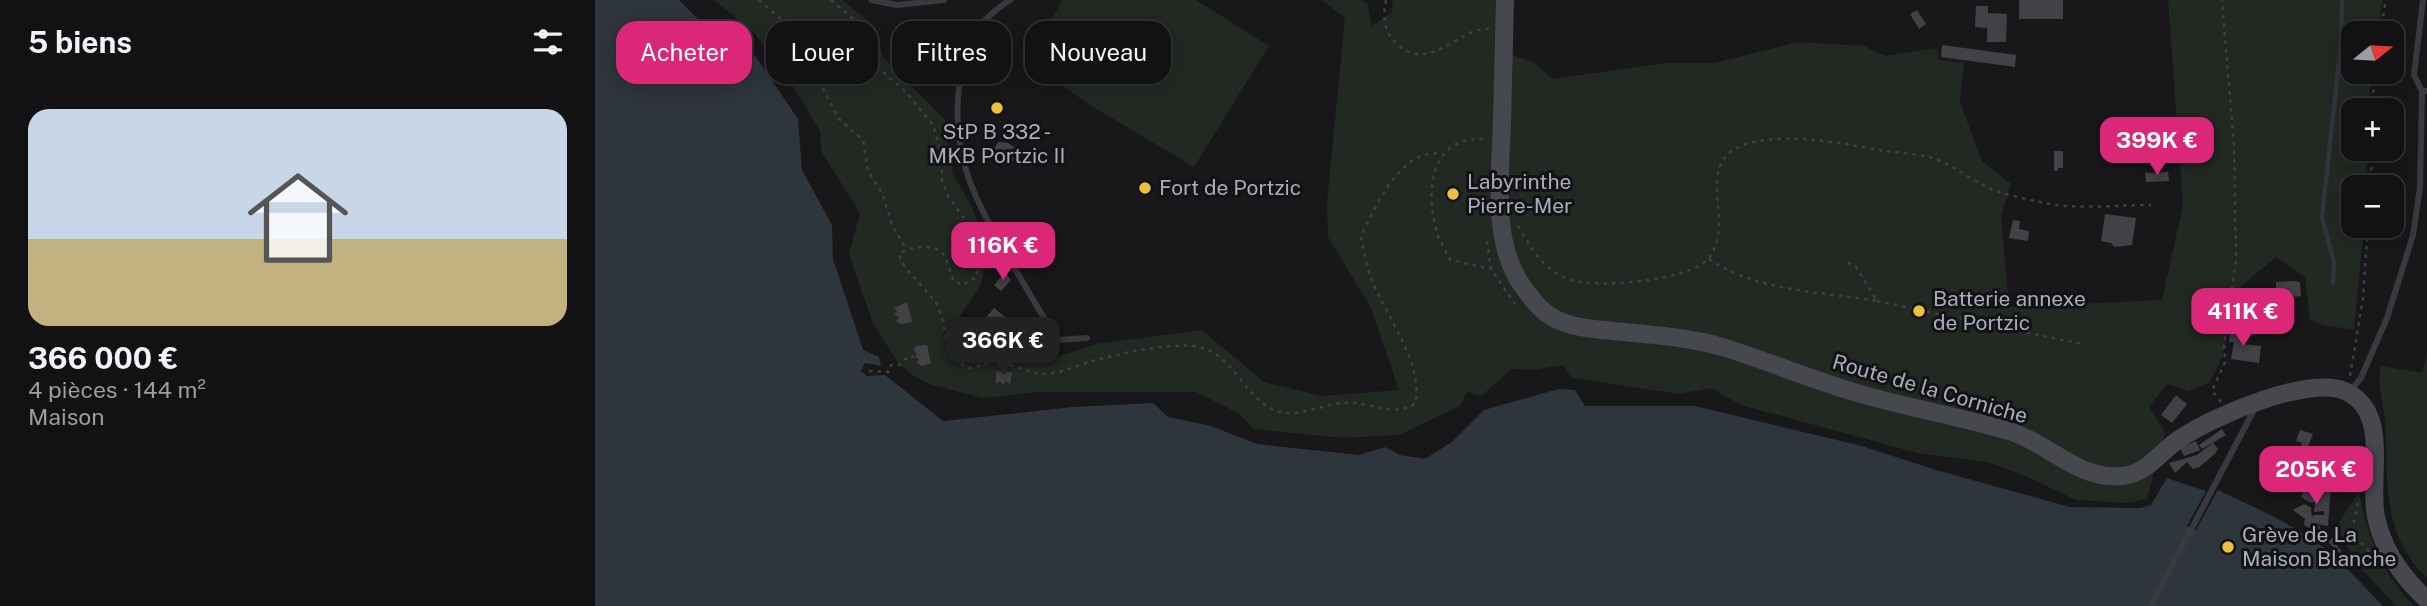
<!DOCTYPE html>
<html lang="fr">
<head>
<meta charset="utf-8">
<style>
  :root { --surface:#121113; --page:#1f1f21; --text:#f1f3f6; --muted:#9c9da0; --line:#313133; --accent:#db2777 }
  body { margin:0; font-family:"Public Sans",sans-serif; background:var(--page); color:var(--text); height:100vh; display:flex; flex-direction:column; font-size:26px; white-space:nowrap }
  * { box-sizing:border-box; margin:0 }
  p { font-size:23px; color:var(--muted) }
  .icon { flex:none; width:38px; height:38px; fill:none; stroke:currentColor; stroke-width:2; stroke-linecap:round; stroke-linejoin:round }
  .map { position:relative; flex:1; overflow:hidden }
  .panel { display:flex; flex-direction:column; background:var(--surface); width:595px }
  .panel>* { flex:none }
  .top-card { position:absolute; left:21px; top:21px; width:665px; height:63px; display:flex; gap:14px }
  .needle { width:46px; rotate:72deg }
  .tools { position:absolute; left:1746px; top:21px; display:grid; gap:14px }
  .tools a { display:grid; place-items:center; width:63px; height:63px; border-radius:14px; background:var(--surface); box-shadow:0 4px 18px #0003,0 0 0 2px var(--line); font-size:35px }
  .price { position:absolute; translate:-50% -60px; padding:0 16px; border-radius:14px; background:var(--accent); color:#fff; font-size:23px; line-height:46px; filter:drop-shadow(0 2px 4px #0008) }
  .price::after { content:''; position:absolute; left:50%; top:42px; width:21px; height:16px; margin-left:-10px; background:inherit; clip-path:polygon(0 0,100% 0,50% 100%) }
  .price.selected { background:#222; color:#fff }
  ul { padding:0; list-style:none }
  li { display:grid; align-content:center; gap:14px; height:371px; padding:0 28px }
  li span { display:grid; place-items:center; height:217px; border-radius:21px; color:#555 }
  li>.icon { margin-inline-start:auto }
  span .icon { width:126px; height:126px; fill:#fffc; stroke-width:1 }
  li b { font-size:30px }
  h2 { display:flex; justify-content:space-between; align-items:center; height:84px; padding:0 28px; font-size:30px }
  .tag { padding:0 24px; border-radius:21px; background:var(--surface); box-shadow:0 4px 18px #0003,0 0 0 2px var(--line); font-size:24px; line-height:63px }
  .tag.selected { background:var(--accent); color:#fff }
  main { display:flex; flex:1; min-height:0 }
  .map>svg:first-child { display:block }
</style>
</head>
<body>
<main>
<section class="panel">
<h2>5 biens<svg class="icon" aria-label="filters" viewBox="0 0 24 24"><path d="M4 7h16M4 17h16"/><circle cx="9" cy="7" r="2"/><circle cx="15" cy="17" r="2"/></svg></h2>
<ul>
<li><span style="background:linear-gradient(#c9d6e8 60%,#c2b280 0)"><svg class="icon" aria-label="home" viewBox="0 0 24 24"><path d="M3 11l9-7 9 7M6 9v11h12V9"/></svg></span><div><b>366 000 €</b><p>4 pièces · 144 m²</p><p>Maison</p></div></li>
</ul>
</section>
<div class="map">
<svg width="1832" height="606" viewBox="0 0 1832 606">
  <rect width="100%" height="100%" fill="#181719"/>
  <!-- green -->
  <g fill="#222923">
    <polygon points="119,0 248,0 280,27 288,57 350,120 358,174 376,205 394,251 385,287 362,320 364,347 383,355 456,359 501,344 607,330 669,382 727,396 804,390 776,308 733,237 732,202 750,18 727,0 766,0 772,3 777,26 796,13 798,0 903,0 903,50 940,63 957,79 1071,63 1119,63 1203,42 1269,46 1290,56 1342,48 1344,60 1369,63 1365,102 1387,161 1416,184 1406,216 1414,307 1567,300 1588,205 1573,0 1788,0 1782,33 1759,33 1759,72 1775,72 1774,110 1759,110 1759,149 1773,149 1771,187 1759,187 1759,226 1769,226 1759,330 1728,325 1715,320 1710,277 1681,257 1645,287 1627,357 1615,382 1594,391 1572,384 1554,407 1570,432 1552,499 1532,503 1481,500 1435,478 1392,462 1322,453 1146,405 1116,388 1084,394 977,378 968,365 938,370 917,369 886,396 872,392 865,406 804,435 748,438 658,429 645,414 601,392 444,392 388,398 337,385 319,376 304,364 278,324 254,254 265,213 226,151 225,131 188,70 160,34"/>
    <polygon points="468,0 601,0 674,46 599,167 495,105 430,60"/>
    <path d="M1832,354V578C1784,530 1794,481 1790,419C1788,401 1781,383 1786,366L1827,373Z"/>
    <path d="M1764,493C1774,540 1786,571 1819,606H1801L1762,564L1741,526Z"/>
  </g>
  <!-- water -->
  <path fill="#2e353d" d="M0,0H84L119,35L161,57L203,119L207,170L237,225L238,259L268,350L284,357L286,366L270,363L266,371L272,376L290,375L348,421L478,407L558,403L573,417L616,426L662,444L764,455L790,447L805,455L830,459L858,441L889,410L963,389L980,390L990,406H1100L1267,446L1341,470L1475,507L1545,508L1556,505L1572,478L1611,491L1592,526L1601,530L1623,490C1656,506 1690,520 1720,541C1746,559 1766,584 1788,606H0Z"/>
  <g fill="none" stroke-linecap="round" stroke-linejoin="round">
    <!-- stream -->
    <polyline stroke="#2e353d" stroke-width="4.5" points="1738,283 1739,262 1727,217 1746,44 1747,0"/>
  </g>
  <!-- building -->
  <g fill="#424246">
    <rect x="1424" y="0" width="44" height="19"/>
    <polygon points="1381,6 1393,6 1393,13 1412,14 1411,42 1392,42 1392,28 1380,27"/>
    <polygon points="1322,10 1331,24 1324,29 1315,14"/>
    <polygon points="339,39 353,47 346,63 330,55 327,48 330,40"/>
    <polygon points="1347,45 1421,55 1420,67 1346,57"/>
    <polygon points="403,142 413,143 423,150 416,166 402,160 398,151"/>
    <polygon points="1459,151 1468,151 1468,168 1463,168 1463,171 1459,171"/>
    <polygon points="1573,172 1574,181 1551,182 1550,173"/>
    <polygon points="1510,214 1541,218 1537,245 1519,247 1516,243 1506,241"/>
    <polygon points="1418,220 1425,221 1424,229 1434,231 1433,241 1414,238"/>
    <polygon points="410,272 416,280 406,291 399,285"/>
    <polygon points="1698,281 1705,282 1706,296 1681,299 1681,282"/>
    <polygon points="312,302 317,322 306,324 301,321 304,317 299,315 302,311 299,308"/>
    <polygon points="399,308 420,325 407,341 401,335 394,339 391,337 392,329 386,323"/>
    <polygon points="1636,327 1648,329 1647,344 1666,346 1664,363 1636,359 1639,342 1634,342"/>
    <polygon points="332,345 336,363 327,366 322,363 324,359 319,357 322,354 319,350 321,346"/>
    <polygon points="401,371 417,372 415,384 411,381 408,385 405,381 401,384"/>
    <polygon points="1581,395 1592,404 1577,423 1566,415"/>
    <polygon points="1627,429 1631,435 1607,449 1604,445"/>
    <polygon points="1705,430 1718,434 1708,460 1702,457 1707,443 1701,441"/>
    <polygon points="1601,441 1605,450 1589,456 1585,448"/>
    <polygon points="1618,443 1623,449 1620,454 1604,467 1598,469 1592,462 1580,473 1574,463 1602,455"/>
    <polygon points="1725,446 1738,450 1731,470 1738,454 1747,458 1745,464 1750,462 1754,466 1748,483 1741,484 1736,476 1725,482 1710,476 1718,466"/>
    <polygon points="1714,479 1723,483 1719,491 1721,499 1726,481 1736,483 1733,526 1722,524 1734,537 1732,541 1718,527 1717,529 1709,525 1710,519 1698,510 1709,504 1716,507 1717,518 1718,515 1729,515 1729,511 1719,512 1720,502 1716,503 1706,497"/>
    <polygon points="1737,538 1748,554 1758,559 1755,563 1733,542"/>
  </g>
  <g fill="none" stroke-linecap="round" stroke-linejoin="round">
    <!-- path -->
    <g stroke="#3f4045" stroke-width="2.5" stroke-dasharray="3.5 5" stroke-linecap="butt">
      <polyline points="164,0 196,28 244,119 268,140 273,171 287,193 298,227 311,249"/>
      <path d="M236,0L266,26L273,59L311,92L338,125L347,157V180L352,194L375,227L383,246L382,277L367,285L359,281C355,274 353,260 348,254C339,242 314,247 304,254C310,275 334,288 343,307C354,330 346,357 374,368C384,367 396,360 405,362C421,365 434,374 451,374C466,373 483,365 497,361C524,354 581,340 608,348C638,357 650,397 679,410C700,419 727,405 747,403C774,400 794,418 820,404C829,365 792,317 778,283C772,268 769,252 766,236C781,206 806,147 847,154"/>
      <path d="M791,0C788,15 788,29 799,41C834,78 862,26 895,29"/>
      <polyline points="1785,33 1791,0"/>
      <polyline points="1778,110 1779,72"/>
      <path d="M888,139C835,137 831,190 841,229C843,240 851,250 855,260L896,269"/>
      <polyline points="1775,187 1778,149"/>
      <path d="M923,226C936,248 945,265 968,277C993,291 1098,281 1115,257C1142,216 1092,157 1159,142C1199,133 1250,144 1290,151C1306,153 1323,154 1338,158C1359,165 1378,182 1399,190C1413,195 1430,199 1445,202C1477,210 1523,205 1556,205"/>
      <polyline points="892,241 896,269 920,304"/>
      <path d="M1114,259C1160,291 1227,292 1282,301L1260,265L1249,262"/>
      <polyline points="1282,301 1487,344"/>
      <polyline points="274,371 294,372 296,365 304,365 314,356 319,357"/>
      <polyline points="1755,376 1768,298 1773,226"/>
      <polyline points="1626,402 1617,391 1630,362 1629,343 1641,260 1639,146 1627,0"/>
      <path d="M1763,503C1755,537 1756,530 1779,557"/>
    </g>
    <!-- lane -->
    <g stroke="#39393e" stroke-width="6">
      <polyline points="276,0 302,5 349,0"/>
      <path d="M415,0C377,25 370,43 364,88C356,157 380,200 414,258C430,286 445,313 463,340L492,338"/>
      <polyline points="1827,91 1819,75 1828,0"/>
      <polyline points="1755,391 1766,378 1792,318 1818,235 1825,187 1827,91 1832,91"/>
      <polyline points="1556,606 1660,408"/>
    </g>
    <!-- secondary -->
    <path stroke="#47484e" stroke-width="18" d="M910,0C909,40 908,80 907,121C906,172 896,235 924,281C932,293 944,310 957,317C975,328 999,329 1019,331C1057,335 1095,337 1131,348C1174,362 1216,379 1259,392C1311,408 1365,416 1417,432C1456,445 1483,480 1527,476C1553,474 1566,450 1586,438C1619,416 1715,374 1752,392C1796,414 1773,478 1781,517C1788,550 1808,578 1832,600"/>
  </g>
  <!-- markers -->
  <g fill="#eac03e" stroke="#131214" stroke-width="2.5">
    <circle cx="402" cy="108" r="7"/>
    <circle cx="550" cy="188" r="7"/>
    <circle cx="858" cy="194" r="7"/>
    <circle cx="1324" cy="311" r="7"/>
    <circle cx="1633" cy="547" r="7"/>
  </g>
  <g text-anchor="middle" stroke-width="6" stroke-linejoin="round" paint-order="stroke">
    <!-- poi labels -->
    <g font-size="21" fill="#aaadb9" stroke="#131214" text-anchor="start">
      <text x="402" y="139" text-anchor="middle">StP B 332 -<tspan x="402" dy="24">MKB Portzic II</tspan></text>
      <text x="872" y="189">Labyrinthe<tspan x="872" dy="24">Pierre-Mer</tspan></text>
      <text x="564" y="195">Fort de Portzic</text>
      <text x="1338" y="306">Batterie annexe<tspan x="1338" dy="24">de Portzic</tspan></text>
      <text x="1647" y="542">Grève de La<tspan x="1647" dy="24">Maison Blanche</tspan></text>
    </g>
    <!-- street labels -->
    <g font-size="21" fill="#aaadb9" stroke="#131214">
      <text transform="translate(1335 389) rotate(16)" y="7">Route de la Corniche</text>
    </g>
  </g>
</svg>
<div class="tools">
<a><svg class="needle" viewBox="-14 -14 28 28"><path d="M0-13l5 13h-10z" fill="#e53935"/><path d="M0 13l5-13h-10z" fill="#9c9da0"/></svg></a>
<a>+</a>
<a>−</a>
</div>
<b class="price" style="left:1562px;top:177px">399K €</b>
<b class="price" style="left:408px;top:282px">116K €</b>
<b class="price" style="left:1648px;top:348px">411K €</b>
<b class="price selected" style="left:408px;top:377px">366K €</b>
<b class="price" style="left:1721px;top:506px">205K €</b>
<div class="top-card">
<a class="tag selected">Acheter</a>
<a class="tag">Louer</a>
<a class="tag">Filtres</a>
<a class="tag">Nouveau</a>
</div>
</div>
</main>
</body>
</html>
